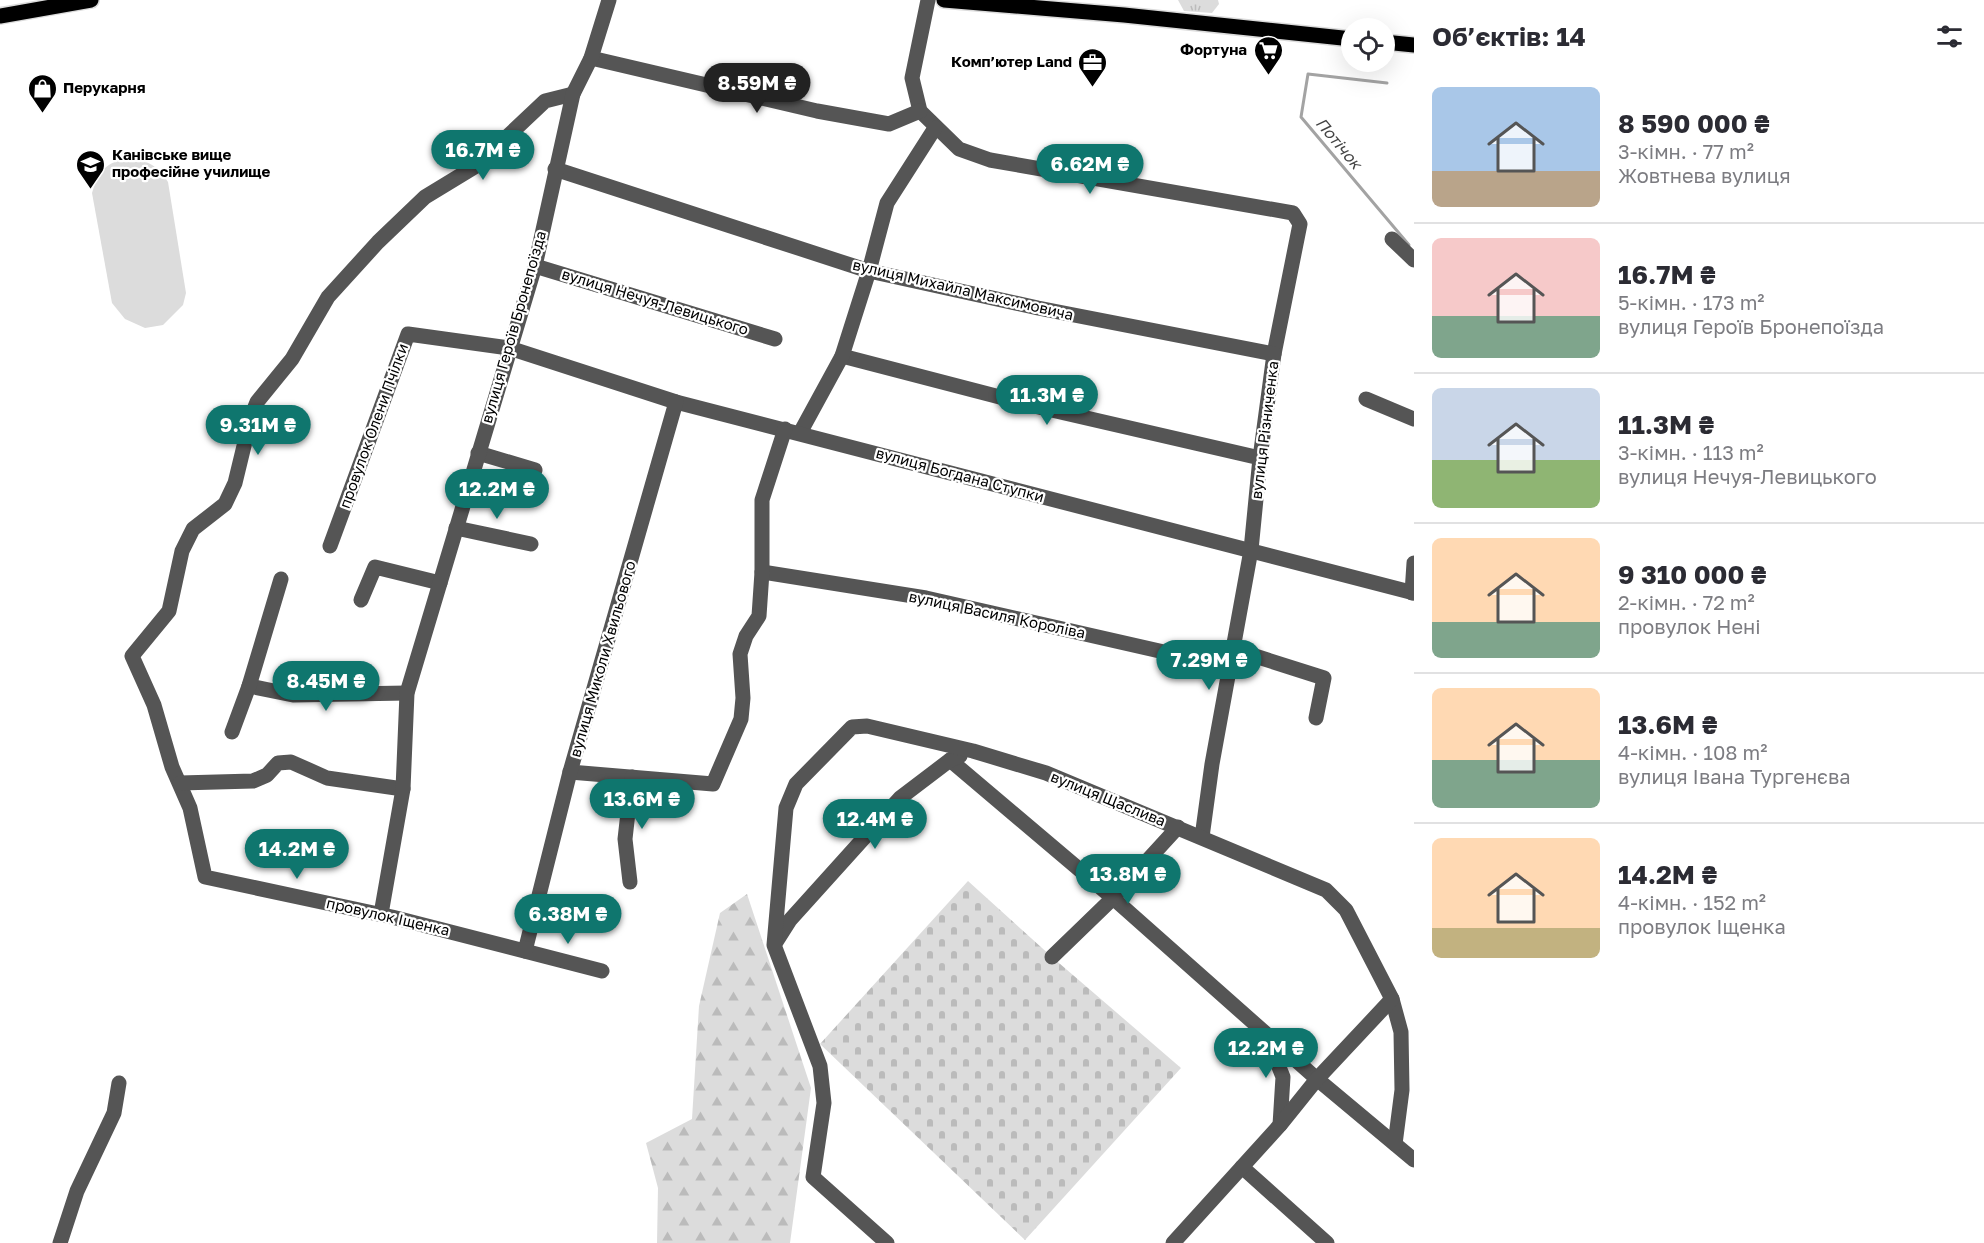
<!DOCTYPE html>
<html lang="uk">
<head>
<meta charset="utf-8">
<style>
  :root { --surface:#fff; --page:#f2f2f3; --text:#2b2b33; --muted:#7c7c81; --line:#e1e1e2; --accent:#0f766e }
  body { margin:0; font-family:"Golos Text",sans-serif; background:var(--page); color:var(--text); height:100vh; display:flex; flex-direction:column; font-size:22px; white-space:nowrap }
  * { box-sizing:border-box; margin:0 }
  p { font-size:20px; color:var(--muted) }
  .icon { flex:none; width:33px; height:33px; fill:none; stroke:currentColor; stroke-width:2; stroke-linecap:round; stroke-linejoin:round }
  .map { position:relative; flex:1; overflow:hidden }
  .drawer { display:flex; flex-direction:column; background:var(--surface); width:570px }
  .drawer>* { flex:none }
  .tools { position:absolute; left:1341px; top:18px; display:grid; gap:12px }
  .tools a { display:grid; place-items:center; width:54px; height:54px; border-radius:50%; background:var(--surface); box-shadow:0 6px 24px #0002; font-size:30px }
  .price { position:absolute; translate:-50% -51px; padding:0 14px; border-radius:21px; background:var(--accent); color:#fff; font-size:20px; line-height:39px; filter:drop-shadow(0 2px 3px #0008) }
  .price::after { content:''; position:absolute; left:50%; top:36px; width:18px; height:14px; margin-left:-9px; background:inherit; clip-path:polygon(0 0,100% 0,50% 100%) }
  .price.active { background:#222; color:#fff }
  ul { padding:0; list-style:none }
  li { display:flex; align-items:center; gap:18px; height:150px; padding:0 18px }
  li+li { border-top:2px solid var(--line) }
  li span { display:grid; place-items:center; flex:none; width:168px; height:120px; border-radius:9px; color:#555 }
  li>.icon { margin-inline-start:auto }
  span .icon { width:72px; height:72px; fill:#fffc; stroke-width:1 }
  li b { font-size:26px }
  h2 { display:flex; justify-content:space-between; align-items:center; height:72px; padding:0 18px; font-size:26px }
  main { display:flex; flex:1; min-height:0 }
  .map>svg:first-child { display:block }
</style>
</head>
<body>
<main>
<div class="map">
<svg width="1414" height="1243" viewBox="0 0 1414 1243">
  <defs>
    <pattern id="grass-tufts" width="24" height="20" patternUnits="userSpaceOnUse" patternTransform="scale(1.5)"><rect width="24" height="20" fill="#dcdcdc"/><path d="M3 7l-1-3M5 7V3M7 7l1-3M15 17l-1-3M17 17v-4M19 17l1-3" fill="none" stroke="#bbb"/></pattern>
    <pattern id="forest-firs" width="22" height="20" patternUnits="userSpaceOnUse" patternTransform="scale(1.5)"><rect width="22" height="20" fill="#dcdcdc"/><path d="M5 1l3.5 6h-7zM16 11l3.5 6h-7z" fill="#bbb"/></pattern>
    <pattern id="cemetery-stones" width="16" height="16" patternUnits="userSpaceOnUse" patternTransform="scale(1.5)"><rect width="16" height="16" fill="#dcdcdc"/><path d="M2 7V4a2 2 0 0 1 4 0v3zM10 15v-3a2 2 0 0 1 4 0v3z" fill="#bbb"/></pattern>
  </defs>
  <rect width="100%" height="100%" fill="#fff"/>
  <!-- grass -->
  <polygon fill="url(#grass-tufts)" points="1178,0 1218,0 1219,4 1212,13 1184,11"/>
  <!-- forest -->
  <polygon fill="url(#forest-firs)" points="747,894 811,1088 790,1243 657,1243 658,1188 646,1143 692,1119 699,1006 720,913"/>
  <!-- cemetery -->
  <polygon fill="url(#cemetery-stones)" points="968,881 1052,957 1181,1068 1025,1240 820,1044"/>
  <!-- pitch -->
  <path fill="#dcdcdc" d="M130,157C148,161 158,166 168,182L186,293L183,305L163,325L145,328L125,319L112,303L92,193C99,169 106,163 130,157Z"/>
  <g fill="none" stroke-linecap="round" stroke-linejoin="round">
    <!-- stream -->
    <polyline stroke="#a3a3a3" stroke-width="3" points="1387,83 1308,74 1301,117 1409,245"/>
    <defs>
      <g id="major">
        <polyline points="944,0 1124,15 1352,39"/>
        <polyline points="0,16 91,0"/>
        <polyline points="1384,42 1414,45"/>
      </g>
    </defs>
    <!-- major casing -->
    <use href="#major" stroke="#dbdbdb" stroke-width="18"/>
    <!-- minor -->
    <g stroke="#555" stroke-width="15">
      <polyline points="928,0 912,78 920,111 959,149 990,160 1293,213 1300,224 1274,354 1260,458 1251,550 1212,764 1202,837"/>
      <polyline points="591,58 817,111 889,124 920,111"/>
      <polyline points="573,94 545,101 476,166 425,197 378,242 328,297 292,359 257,402 251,417 235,483 225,504 193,529 182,551 169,611 132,656 154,705 172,767 190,808 205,877 392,917 602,971"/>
      <polyline points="555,169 869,271 1038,308 1274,354"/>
      <polyline points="1392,239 1414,260"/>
      <polyline points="535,266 775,339"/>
      <polyline points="842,356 1030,405 1260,458"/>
      <polyline points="1366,399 1414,419"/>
      <polyline points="800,433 842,356 869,271 887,203 935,128"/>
      <polyline points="478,453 535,470"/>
      <polyline points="456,528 531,544"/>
      <polyline points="330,546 408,334 509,348 676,402 1414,593"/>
      <polyline points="762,572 926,598 1230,667"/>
      <polyline points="1412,593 1414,563"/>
      <polyline points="361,600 375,567 440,583"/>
      <polyline points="1233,649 1324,678 1316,718"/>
      <polyline points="249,686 293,695 407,693"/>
      <polyline points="232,732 249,686 281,579"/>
      <polyline points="950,760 1113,898 1317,1079 1414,1160"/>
      <polyline points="570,772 713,784 741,719 743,698 740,654 746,636 759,616 762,572 762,500 785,429"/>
      <polyline points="180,783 253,781 267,775 278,763 291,762 327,778 403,789"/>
      <polyline points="630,882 625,839 632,777"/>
      <polyline points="381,914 403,789 407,693 535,266 573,94 591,58 609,0"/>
      <polyline points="776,942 790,920 900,798 950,760 960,756"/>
      <polyline points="525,951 570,772 676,402"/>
      <polyline points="1052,957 1113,898 1178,827"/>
      <polyline points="1267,1037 1283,1077 1280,1125"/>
      <polyline points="1242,1167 1327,1243"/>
      <polyline points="60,1243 77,1191 114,1113 119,1083"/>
      <polyline points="887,1243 813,1177 824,1103 820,1066 774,945 786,808 796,784 852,727 867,726 973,751 1046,773 1326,890 1346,910 1392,999 1401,1032 1402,1090 1395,1144"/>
      <polyline points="1173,1243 1280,1125 1317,1079 1392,999"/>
    </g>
    <!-- major -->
    <use href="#major" stroke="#000" stroke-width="15"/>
  </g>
  <!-- icons -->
  <defs>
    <symbol id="supermarket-pin" viewBox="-11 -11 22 30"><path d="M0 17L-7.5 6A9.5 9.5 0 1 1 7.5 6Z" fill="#000" stroke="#fff"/><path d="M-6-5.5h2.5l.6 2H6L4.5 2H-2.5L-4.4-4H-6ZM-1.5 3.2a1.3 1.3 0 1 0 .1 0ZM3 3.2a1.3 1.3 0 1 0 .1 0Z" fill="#fff"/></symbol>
    <symbol id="office-pin" viewBox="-11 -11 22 30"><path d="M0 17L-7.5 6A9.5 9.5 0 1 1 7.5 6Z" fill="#000" stroke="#fff"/><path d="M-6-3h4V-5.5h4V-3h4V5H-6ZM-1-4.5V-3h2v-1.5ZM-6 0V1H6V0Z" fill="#fff"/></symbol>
    <symbol id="shop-pin" viewBox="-11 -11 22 30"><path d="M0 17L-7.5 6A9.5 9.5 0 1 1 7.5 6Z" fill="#000" stroke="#fff"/><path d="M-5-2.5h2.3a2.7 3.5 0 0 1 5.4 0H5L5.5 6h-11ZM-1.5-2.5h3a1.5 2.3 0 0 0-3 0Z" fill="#fff"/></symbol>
    <symbol id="university-pin" viewBox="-11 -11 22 30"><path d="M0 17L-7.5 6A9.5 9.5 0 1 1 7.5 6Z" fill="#000" stroke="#fff"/><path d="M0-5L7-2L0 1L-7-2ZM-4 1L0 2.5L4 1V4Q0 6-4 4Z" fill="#fff"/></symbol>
  </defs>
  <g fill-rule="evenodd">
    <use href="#supermarket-pin" x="1252" y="34" width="33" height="45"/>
    <use href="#office-pin" x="1076" y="46" width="33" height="45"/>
    <use href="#shop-pin" x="26" y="72" width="33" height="45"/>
    <use href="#university-pin" x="74" y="148" width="33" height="45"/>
  </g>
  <g text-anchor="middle" stroke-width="4.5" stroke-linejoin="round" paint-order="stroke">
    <!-- poi labels -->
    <g font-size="15" font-weight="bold" fill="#000" stroke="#fff" text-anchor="end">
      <text x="1247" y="55">Фортуна</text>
      <text x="1072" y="67">Комп’ютер Land</text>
      <text x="63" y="93" text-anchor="start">Перукарня</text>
      <text x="112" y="160" text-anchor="start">Канівське вище<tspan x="112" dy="17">професійне училище</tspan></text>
    </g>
    <!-- street labels -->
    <g font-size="15" fill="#000" stroke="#fff">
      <text transform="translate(963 290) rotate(13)" y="5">вулиця Михайла Максимовича</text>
      <text transform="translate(655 302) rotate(17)" y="5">вулиця Нечуя-Левицького</text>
      <text transform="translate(514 327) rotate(-74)" y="5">вулиця Героїв Бронепоїзда</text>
      <text transform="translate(374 426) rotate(-70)" y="5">провулок Олени Пчілки</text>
      <text transform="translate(1265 430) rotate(-83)" y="5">вулиця Різниченка</text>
      <text transform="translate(960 475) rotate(15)" y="5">вулиця Богдана Ступки</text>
      <text transform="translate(997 615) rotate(12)" y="5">вулиця Василя Короліва</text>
      <text transform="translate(603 659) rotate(-74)" y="5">вулиця Миколи Хвильового</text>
      <text transform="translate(1108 799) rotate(22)" y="5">вулиця Щаслива</text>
      <text transform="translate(388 917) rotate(13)" y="5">провулок Іщенка</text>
    </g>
    <!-- water labels -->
    <g font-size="16" font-style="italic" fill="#444" stroke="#fff">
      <text transform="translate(1339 143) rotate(50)" y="6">Потічок</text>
    </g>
  </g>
</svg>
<div class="tools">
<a><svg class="icon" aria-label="locate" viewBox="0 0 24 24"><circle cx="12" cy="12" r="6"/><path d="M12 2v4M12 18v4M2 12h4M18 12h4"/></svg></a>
</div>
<b class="price active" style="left:757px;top:114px">8.59M ₴</b>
<b class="price" style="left:483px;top:181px">16.7M ₴</b>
<b class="price" style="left:1090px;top:195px">6.62M ₴</b>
<b class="price" style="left:1047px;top:426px">11.3M ₴</b>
<b class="price" style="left:258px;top:456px">9.31M ₴</b>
<b class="price" style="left:497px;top:520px">12.2M ₴</b>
<b class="price" style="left:1209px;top:691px">7.29M ₴</b>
<b class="price" style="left:326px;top:712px">8.45M ₴</b>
<b class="price" style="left:642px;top:830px">13.6M ₴</b>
<b class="price" style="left:875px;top:850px">12.4M ₴</b>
<b class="price" style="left:297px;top:880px">14.2M ₴</b>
<b class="price" style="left:1128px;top:905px">13.8M ₴</b>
<b class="price" style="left:568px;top:945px">6.38M ₴</b>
<b class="price" style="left:1266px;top:1079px">12.2M ₴</b>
</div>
<section class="drawer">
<h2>Об’єктів: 14<svg class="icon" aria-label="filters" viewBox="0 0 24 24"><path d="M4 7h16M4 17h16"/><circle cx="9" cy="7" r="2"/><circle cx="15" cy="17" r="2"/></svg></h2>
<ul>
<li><span style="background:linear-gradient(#a9c7e8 70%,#b9a48a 0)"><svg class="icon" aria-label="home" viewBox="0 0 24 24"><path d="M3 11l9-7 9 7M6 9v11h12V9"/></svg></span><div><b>8 590 000 ₴</b><p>3-кімн. · 77 m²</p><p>Жовтнева вулиця</p></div></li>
<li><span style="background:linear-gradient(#f6c9c9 65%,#7fa58c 0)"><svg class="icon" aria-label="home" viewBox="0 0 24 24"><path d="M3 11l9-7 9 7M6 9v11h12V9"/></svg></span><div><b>16.7M ₴</b><p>5-кімн. · 173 m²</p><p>вулиця Героїв Бронепоїзда</p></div></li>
<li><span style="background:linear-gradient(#c9d6e8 60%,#8fb573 0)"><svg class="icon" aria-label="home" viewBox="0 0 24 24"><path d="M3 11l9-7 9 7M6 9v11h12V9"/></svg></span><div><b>11.3M ₴</b><p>3-кімн. · 113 m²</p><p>вулиця Нечуя-Левицького</p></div></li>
<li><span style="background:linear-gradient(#ffd9b3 70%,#7fa58c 0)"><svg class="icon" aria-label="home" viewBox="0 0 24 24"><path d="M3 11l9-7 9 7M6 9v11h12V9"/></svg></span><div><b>9 310 000 ₴</b><p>2-кімн. · 72 m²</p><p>провулок Нені</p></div></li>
<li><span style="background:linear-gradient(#ffd9b3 60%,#7fa58c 0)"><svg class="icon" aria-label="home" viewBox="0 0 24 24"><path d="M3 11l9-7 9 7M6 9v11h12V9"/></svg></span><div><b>13.6M ₴</b><p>4-кімн. · 108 m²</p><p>вулиця Івана Тургенєва</p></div></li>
<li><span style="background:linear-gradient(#ffd9b3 75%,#c2b280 0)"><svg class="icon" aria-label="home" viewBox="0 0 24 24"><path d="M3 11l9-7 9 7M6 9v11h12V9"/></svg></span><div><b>14.2M ₴</b><p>4-кімн. · 152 m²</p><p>провулок Іщенка</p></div></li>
</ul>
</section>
</main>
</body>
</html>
